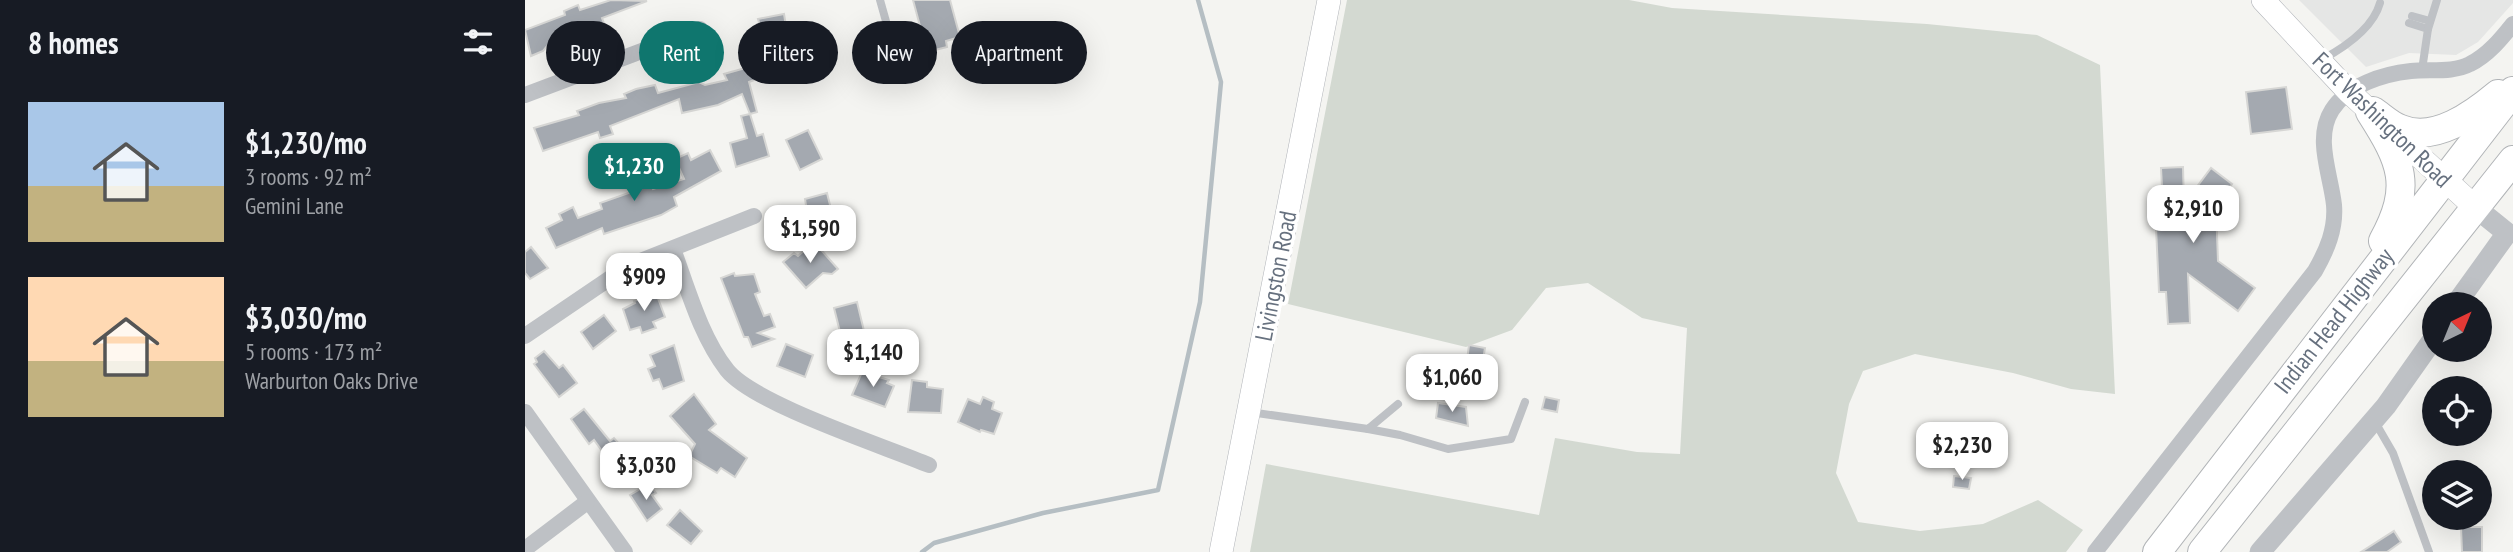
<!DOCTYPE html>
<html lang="en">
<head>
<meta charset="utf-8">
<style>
  :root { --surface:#171b24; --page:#242831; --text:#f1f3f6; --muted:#9ea1a6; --accent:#0f766e }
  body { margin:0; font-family:"PT Sans Narrow",sans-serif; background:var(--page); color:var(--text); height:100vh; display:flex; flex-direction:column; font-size:26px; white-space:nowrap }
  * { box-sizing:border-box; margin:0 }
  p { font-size:23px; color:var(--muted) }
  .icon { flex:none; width:38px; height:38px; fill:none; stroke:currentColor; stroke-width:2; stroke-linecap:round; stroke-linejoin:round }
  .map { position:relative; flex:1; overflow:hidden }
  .drawer { display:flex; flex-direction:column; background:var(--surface); width:525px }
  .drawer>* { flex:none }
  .hud { position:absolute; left:21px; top:21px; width:665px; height:63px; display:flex; gap:14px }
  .needle { width:46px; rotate:43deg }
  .controls { position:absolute; left:1897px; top:292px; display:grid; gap:14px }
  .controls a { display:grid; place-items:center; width:70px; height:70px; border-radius:50%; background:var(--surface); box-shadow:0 7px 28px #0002; font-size:35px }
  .price { position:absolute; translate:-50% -60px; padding:0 16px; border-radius:14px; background:#fff; color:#222; font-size:23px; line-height:46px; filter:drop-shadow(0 2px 4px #0008) }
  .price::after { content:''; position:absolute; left:50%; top:42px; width:21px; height:16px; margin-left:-10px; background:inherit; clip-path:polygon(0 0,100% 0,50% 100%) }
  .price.active { background:var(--accent); color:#fff }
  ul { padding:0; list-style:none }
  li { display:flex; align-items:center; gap:21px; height:175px; padding:0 28px }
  li span { display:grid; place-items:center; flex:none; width:196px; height:140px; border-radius:0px; color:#555 }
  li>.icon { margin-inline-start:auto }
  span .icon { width:84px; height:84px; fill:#fffc; stroke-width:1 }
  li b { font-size:30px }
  h2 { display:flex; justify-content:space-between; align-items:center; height:84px; padding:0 28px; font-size:30px }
  .tag { padding:0 24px; border-radius:32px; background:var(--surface); box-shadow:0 7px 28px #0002; font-size:24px; line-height:63px }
  .tag.active { background:var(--accent); color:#fff }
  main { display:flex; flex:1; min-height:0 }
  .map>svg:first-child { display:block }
</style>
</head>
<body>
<main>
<section class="drawer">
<h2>8 homes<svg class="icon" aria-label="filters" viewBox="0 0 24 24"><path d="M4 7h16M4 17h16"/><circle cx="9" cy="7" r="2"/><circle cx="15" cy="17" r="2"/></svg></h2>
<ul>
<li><span style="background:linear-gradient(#a9c7e8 60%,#c2b280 0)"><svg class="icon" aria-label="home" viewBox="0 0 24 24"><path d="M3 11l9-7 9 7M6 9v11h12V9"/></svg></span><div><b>$1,230/mo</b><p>3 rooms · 92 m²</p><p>Gemini Lane</p></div></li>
<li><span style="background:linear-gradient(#ffd9b3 60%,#c2b280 0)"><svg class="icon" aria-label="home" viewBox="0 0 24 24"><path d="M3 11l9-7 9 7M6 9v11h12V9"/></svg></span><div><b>$3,030/mo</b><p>5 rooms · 173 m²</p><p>Warburton Oaks Drive</p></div></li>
</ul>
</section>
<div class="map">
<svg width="1988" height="552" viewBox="0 0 1988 552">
  <rect width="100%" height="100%" fill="#f4f4f1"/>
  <!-- built -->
  <polygon fill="#e5e6e5" points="1774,0 1988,0 1988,3 1953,42 1931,55 1884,53 1841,67"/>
  <!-- green -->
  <polygon fill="#d3d9d1" points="822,0 1104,0 1147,8 1402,24 1512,35 1575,65 1590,394 1546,389 1488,373 1390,354 1338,371 1324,404 1311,473 1333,522 1395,531 1458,524 1513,500 1558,530 1541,552 725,552 741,464 1014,515 1030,438 1112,452 1155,454 1162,328 1117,318 1063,283 1021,288 987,330 941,347 763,304"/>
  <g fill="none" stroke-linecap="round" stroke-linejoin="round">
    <!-- stream -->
    <polyline stroke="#b5bec3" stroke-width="4.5" points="397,552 409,543 518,513 633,490 675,302 696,82 673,0"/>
  </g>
  <!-- building -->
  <g fill="#a4a9b0" stroke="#d6d6d4" stroke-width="2">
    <polygon points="86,0 122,1 77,18 80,26 62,36 50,40 47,33 27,40 18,51 6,56 0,30 40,15 39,11 53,5 55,10"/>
    <polygon points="388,0 425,0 435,37 421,41 422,47 402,52"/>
    <polygon points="259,14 265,50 243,53 233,19"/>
    <polygon points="224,67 225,70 231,67 235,78 224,82 232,112 225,114 217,94 193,105 157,113 154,99 85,126 88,134 75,138 73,132 18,151 9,128 54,115 52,111 74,103 101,98 99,94 111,89 130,85 133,93 174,82 180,85 202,80 199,74"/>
    <polygon points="1761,87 1767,129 1726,134 1721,92"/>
    <polygon points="225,114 232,136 238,134 244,156 211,167 205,143 222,138 216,116"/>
    <polygon points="283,130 297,159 275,170 261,140"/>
    <polygon points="185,150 196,171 149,197 152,206 136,215 79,234 77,228 31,248 21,228 37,220 34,214 48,207 53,218 77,209 75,203 112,190 126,185 128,189 159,179 150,159 163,153 166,160"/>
    <polygon points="1658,167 1659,204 1686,168 1707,184 1691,206 1693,261 1730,288 1713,311 1663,274 1665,323 1643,324 1641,292 1634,292 1630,206 1638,206 1636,168"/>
    <polygon points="302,193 310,225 285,231 280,199"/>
    <polygon points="289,242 313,269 307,274 298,273 281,288 258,262 269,253 273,256"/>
    <polygon points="6,247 23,268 5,279 0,273 0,252"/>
    <polygon points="209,273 210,276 229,274 235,292 230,294 239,316 245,314 250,327 233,333 249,339 227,347 223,337 219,337 196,278"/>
    <polygon points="131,293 140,317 128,322 131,328 117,333 115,327 105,330 98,309 110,303 109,301"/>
    <polygon points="332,302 339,331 316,336 309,308"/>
    <polygon points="79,315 91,331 68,349 56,332"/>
    <polygon points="261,344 288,355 280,377 252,366"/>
    <polygon points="149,345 159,381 138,389 134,379 128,381 123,369 130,366 125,355"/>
    <polygon points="944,345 960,348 955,378 940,375"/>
    <polygon points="19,351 34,368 38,365 52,383 34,397 9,364 12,362 10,358"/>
    <polygon points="337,372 364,380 362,383 369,386 360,407 327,395"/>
    <polygon points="387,380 402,382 402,387 418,389 416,413 383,412"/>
    <polygon points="169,394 191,424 184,430 222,458 210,477 196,468 192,473 164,456 170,444 145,416"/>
    <polygon points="458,397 469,402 467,409 477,413 469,434 456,430 455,432 433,422 443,399 455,404"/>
    <polygon points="1020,397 1034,400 1032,412 1017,409"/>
    <polygon points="913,403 941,407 943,426 911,418"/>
    <polygon points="59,409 85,441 89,438 109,461 93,473 69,440 64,444 46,419"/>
    <polygon points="1429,476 1446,478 1444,489 1428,487"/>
    <polygon points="124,484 131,493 127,495 137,509 122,521 105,495"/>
    <polygon points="155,510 177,531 166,544 142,525"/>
    <polygon points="1936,527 1957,527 1957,552 1937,552"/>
    <polygon points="1869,531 1876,542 1862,552 1836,552"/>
  </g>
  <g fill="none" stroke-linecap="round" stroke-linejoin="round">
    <defs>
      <g id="secondary">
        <polyline points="1738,0 1823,91 1951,208"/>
        <polyline points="696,552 804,0"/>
      </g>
      <g id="trunk">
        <path d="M1848,111C1857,117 1866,126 1876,129C1910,143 1949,114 1973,94"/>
        <path d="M1845,112C1877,162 1888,186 1858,241"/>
        <polyline points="1632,552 1988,91"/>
        <polyline points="1677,552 1988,160"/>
      </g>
    </defs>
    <!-- secondary casing -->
    <use href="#secondary" stroke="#b1b4b9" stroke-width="24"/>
    <!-- trunk casing -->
    <use href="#trunk" stroke="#b1b4b7" stroke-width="30"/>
    <!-- service -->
    <g stroke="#bec1c5" stroke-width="8">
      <polyline points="355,0 371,57"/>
      <polyline points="1887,16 1905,21"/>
      <polyline points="1884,23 1903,29 1897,70"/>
      <polyline points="1903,29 1912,0"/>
      <path d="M1798,59C1820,47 1848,28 1855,3"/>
      <polyline points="725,412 843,429 873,404"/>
      <polyline points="1850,422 1868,453 1904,552"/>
      <polyline points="843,429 875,435 923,449 986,439 1000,402"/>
    </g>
    <!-- minor -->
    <g stroke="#bec1c5" stroke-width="16">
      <polyline points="0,95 175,29"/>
      <path d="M148,249C163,289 175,335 202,370C229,404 359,446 404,465"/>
      <polyline points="0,336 103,266 229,216"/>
      <polyline points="0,412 100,552"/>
      <polyline points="0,549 62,502"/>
      <path d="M1570,552L1790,271C1802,250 1811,229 1809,205C1806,175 1789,138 1807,110C1823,85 1858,74 1886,71C1905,69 1928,73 1945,64C1963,55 1976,39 1988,24"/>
    </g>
    <!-- tertiary -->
    <g stroke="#bec1c5" stroke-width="21">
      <polyline points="1931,304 1982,233 1951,208"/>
      <polyline points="1735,552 1861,406 1909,338"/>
    </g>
    <!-- secondary -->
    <use href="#secondary" stroke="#fff" stroke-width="23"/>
    <!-- trunk -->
    <use href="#trunk" stroke="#fff" stroke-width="28"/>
  </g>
  <g text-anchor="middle" stroke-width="7" stroke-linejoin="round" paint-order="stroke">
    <!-- street labels -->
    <g font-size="24" fill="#67717f" stroke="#fff">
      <text transform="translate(1857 120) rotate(44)" y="8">Fort Washington Road</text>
      <text transform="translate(751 276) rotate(-79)" y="8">Livingston Road</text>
      <text transform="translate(1809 321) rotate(-52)" y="8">Indian Head Highway</text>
    </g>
  </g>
</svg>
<div class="controls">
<a><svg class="needle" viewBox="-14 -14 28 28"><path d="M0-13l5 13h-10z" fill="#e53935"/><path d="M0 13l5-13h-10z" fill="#9ea1a6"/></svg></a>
<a><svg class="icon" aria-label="locate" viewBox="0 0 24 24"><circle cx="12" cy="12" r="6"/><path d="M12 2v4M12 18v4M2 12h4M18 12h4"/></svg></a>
<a><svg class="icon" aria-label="layers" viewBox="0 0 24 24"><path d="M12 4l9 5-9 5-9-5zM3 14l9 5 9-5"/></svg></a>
</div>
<b class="price active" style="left:109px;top:203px">$1,230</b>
<b class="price" style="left:1668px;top:245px">$2,910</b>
<b class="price" style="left:285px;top:265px">$1,590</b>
<b class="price" style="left:119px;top:313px">$909</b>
<b class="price" style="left:348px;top:389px">$1,140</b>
<b class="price" style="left:927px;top:414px">$1,060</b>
<b class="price" style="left:1437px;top:482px">$2,230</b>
<b class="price" style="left:121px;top:502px">$3,030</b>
<div class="hud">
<a class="tag">Buy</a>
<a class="tag active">Rent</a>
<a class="tag">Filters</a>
<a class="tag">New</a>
<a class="tag">Apartment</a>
</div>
</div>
</main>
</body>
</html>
